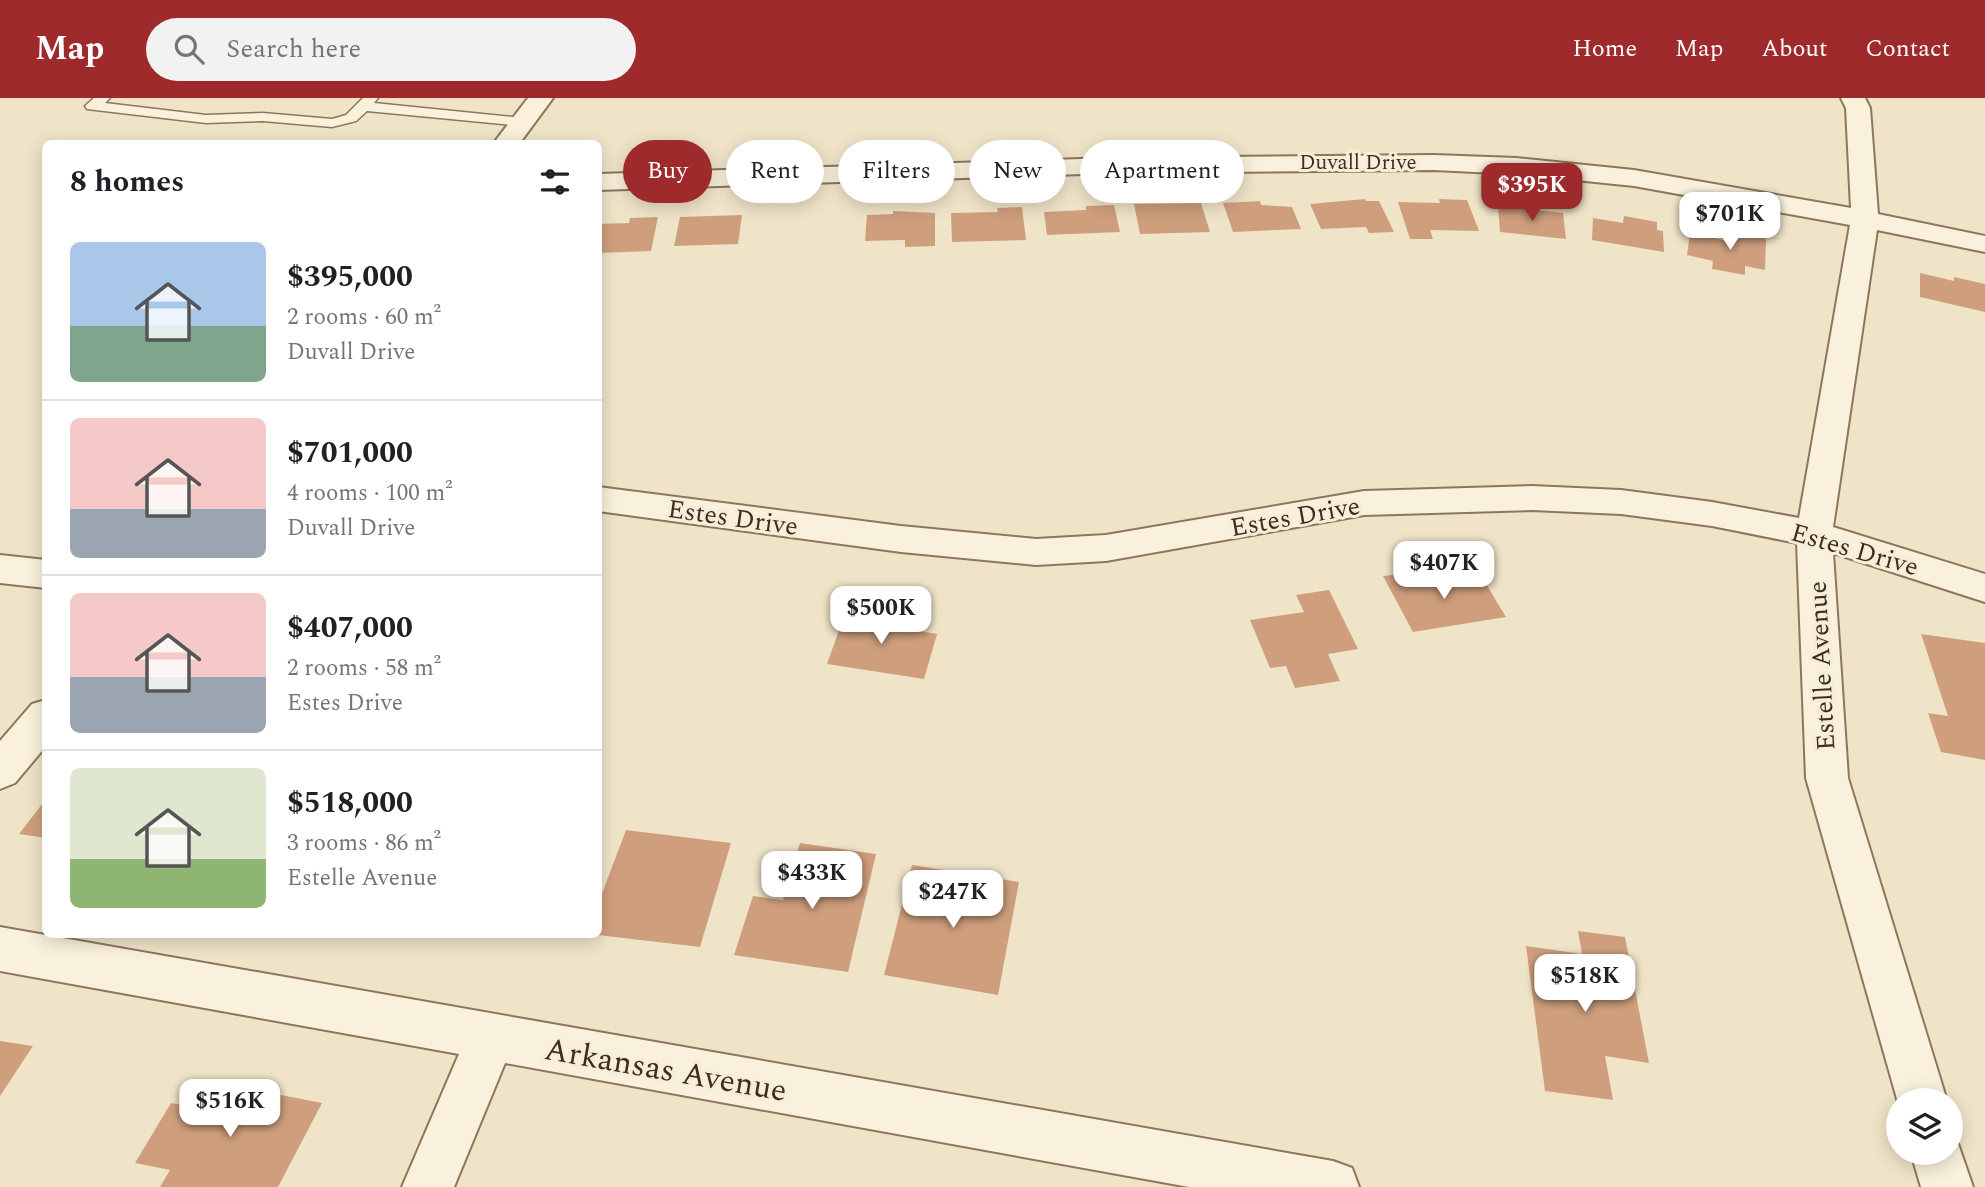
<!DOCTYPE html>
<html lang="en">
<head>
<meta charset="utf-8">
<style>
  :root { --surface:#fff; --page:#f2f2f2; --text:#202124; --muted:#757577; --line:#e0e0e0; --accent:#9e2a2b }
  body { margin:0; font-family:Spectral,serif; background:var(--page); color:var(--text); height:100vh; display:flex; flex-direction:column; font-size:26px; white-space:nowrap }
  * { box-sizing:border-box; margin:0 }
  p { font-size:23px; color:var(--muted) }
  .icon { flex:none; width:38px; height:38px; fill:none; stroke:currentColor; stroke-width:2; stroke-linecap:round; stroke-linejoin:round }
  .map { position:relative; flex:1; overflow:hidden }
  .details { position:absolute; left:42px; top:42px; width:560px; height:798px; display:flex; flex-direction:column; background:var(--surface); border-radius:10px; box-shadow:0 4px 18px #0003 }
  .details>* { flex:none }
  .guide { position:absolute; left:623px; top:42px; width:665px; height:63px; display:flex; gap:14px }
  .tools { position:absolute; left:1886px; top:990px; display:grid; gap:14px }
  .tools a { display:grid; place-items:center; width:77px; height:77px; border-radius:50%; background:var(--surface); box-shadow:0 4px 18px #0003; font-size:35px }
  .price { position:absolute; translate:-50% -60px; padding:0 16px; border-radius:14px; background:#fff; color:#222; font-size:23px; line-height:46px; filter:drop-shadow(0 2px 4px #0008) }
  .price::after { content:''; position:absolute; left:50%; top:42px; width:21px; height:16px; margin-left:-10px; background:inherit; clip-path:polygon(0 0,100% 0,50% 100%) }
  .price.active { background:var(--accent); color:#fff }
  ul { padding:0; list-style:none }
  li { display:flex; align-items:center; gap:21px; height:175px; padding:0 28px }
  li+li { border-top:2px solid var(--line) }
  li span { display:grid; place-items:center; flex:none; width:196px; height:140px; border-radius:10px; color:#555 }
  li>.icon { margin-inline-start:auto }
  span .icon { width:84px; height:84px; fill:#fffc; stroke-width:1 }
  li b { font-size:30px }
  h2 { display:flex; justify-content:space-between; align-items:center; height:84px; padding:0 28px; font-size:30px }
  .pill { padding:0 24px; border-radius:32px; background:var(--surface); box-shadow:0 4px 18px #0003; font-size:24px; line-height:63px }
  .pill.active { background:var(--accent); color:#fff }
  header { display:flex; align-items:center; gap:42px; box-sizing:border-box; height:98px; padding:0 35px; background:var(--accent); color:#fff }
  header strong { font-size:33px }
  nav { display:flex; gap:38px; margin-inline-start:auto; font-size:24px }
  .search { width:490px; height:63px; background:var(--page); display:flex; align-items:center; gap:18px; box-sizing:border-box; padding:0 24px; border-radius:38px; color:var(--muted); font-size:26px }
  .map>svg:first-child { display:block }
</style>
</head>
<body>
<header>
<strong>Map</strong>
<div class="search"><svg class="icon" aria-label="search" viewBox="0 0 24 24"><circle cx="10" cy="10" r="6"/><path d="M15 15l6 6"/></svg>Search here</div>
<nav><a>Home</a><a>Map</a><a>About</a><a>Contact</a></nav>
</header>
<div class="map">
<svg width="1985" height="1089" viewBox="0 0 1985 1089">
  <rect width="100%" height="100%" fill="#f0e4c8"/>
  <!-- building -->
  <g fill="#cf9f7d">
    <polygon points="1365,101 1366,103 1379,103 1394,134 1369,135 1366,129 1321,131 1310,106"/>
    <polygon points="1439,101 1467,102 1479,133 1430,132 1433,141 1410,141 1398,104 1440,105"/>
    <polygon points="1260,103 1261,107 1292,109 1301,131 1233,134 1223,105"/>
    <polygon points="1201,105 1210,134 1140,136 1134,106"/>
    <polygon points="1114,107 1120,134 1047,137 1044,114 1086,112 1086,108"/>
    <polygon points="1498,108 1563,115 1566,141 1500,134"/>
    <polygon points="1022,109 1026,142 952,144 951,115 998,114 997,110"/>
    <polygon points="893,113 935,115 935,148 905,149 905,142 865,143 867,117 893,116"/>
    <polygon points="742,117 738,146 674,148 680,119"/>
    <polygon points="1624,118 1657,124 1657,132 1663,133 1664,154 1592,142 1593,120 1623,125"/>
    <polygon points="658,119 651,153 598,155 598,126 629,125 630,120"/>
    <polygon points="1690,135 1728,143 1728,140 1738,142 1739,135 1766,141 1765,172 1745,168 1745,177 1712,171 1713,163 1687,157"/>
    <polygon points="1920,175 1954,183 1954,179 1985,186 1985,214 1920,199"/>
    <polygon points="1407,475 1413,486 1480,476 1506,519 1413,534 1383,478"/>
    <polygon points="1329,492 1358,551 1328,556 1340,583 1295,590 1286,568 1270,570 1250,522 1304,514 1296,497"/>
    <polygon points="848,507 875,511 870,525 937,536 924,581 827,566"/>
    <polygon points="1921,536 1985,545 1985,662 1941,654 1928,615 1948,618"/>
    <polygon points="46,701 46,740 19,736"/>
    <polygon points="626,732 731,745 700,849 598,837 598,806"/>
    <polygon points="800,745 876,756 848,874 734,857 753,798 783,802"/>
    <polygon points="912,767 1019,784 998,897 884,877"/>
    <polygon points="1578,833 1625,839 1649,965 1605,958 1613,1002 1545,993 1526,848 1582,856"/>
    <polygon points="0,943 33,948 0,998"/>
    <polygon points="219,985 322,1005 278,1089 160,1089 170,1072 135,1065 171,1005 203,1011"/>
  </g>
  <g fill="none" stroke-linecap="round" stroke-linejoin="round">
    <defs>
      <polygon id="service" points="94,0 110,0 105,5 206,17 263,15 332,21 346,17 363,0 378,0 374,5 522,20 529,24 522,28 367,13 356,23 332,29 263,23 206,25 87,11 85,8"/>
      <g id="minor">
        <polygon points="1841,0 1865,0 1870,10 1878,116 1985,138 1985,154 1877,132 1833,429 1985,476 1985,504 1833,455 1848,680 1947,1003 1899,1003 1899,1008 1806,680 1797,445 1712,428 1621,416 1532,412 1364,417 1106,463 1036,467 901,454 598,413 598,389 901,428 1036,441 1106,437 1364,393 1532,388 1621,392 1712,404 1799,420 1850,127 1634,88 1516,76 1434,72 1113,75 598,92 598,76 1113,60 1434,57 1516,60 1634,72 1851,110 1846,10"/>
        <polygon points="0,457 46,462 46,490 0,485"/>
        <polygon points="0,829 1333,1063 1352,1070 1359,1089 1189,1089 505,965 454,1089 402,1089 459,956 0,873"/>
        <polygon points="1951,1035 1955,1037 1973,1089 1921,1089 1911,1055 1951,1055"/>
      </g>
      <g id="tertiary">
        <polygon points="528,0 553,0 519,46 493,46"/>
        <polygon points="46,602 46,648 15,685 0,691 0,643 32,606"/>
      </g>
    </defs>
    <!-- service casing -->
    <use href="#service" stroke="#8d765c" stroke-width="3"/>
    <!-- minor casing -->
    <use href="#minor" stroke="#8d765c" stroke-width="4"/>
    <!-- tertiary casing -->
    <use href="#tertiary" stroke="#8d765c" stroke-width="4"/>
    <!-- service -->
    <use href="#service" fill="#faf1dc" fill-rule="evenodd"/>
    <!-- minor -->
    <use href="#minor" fill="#faf1dc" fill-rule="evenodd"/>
    <!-- tertiary -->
    <use href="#tertiary" fill="#faf1dc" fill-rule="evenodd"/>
  </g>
  <g text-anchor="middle" stroke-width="6" stroke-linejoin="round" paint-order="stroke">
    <!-- far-street labels -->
    <g font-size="21" fill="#3d2e20" stroke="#f7eed8">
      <text x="1358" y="71">Duvall Drive</text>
    </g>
    <!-- street labels -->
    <g font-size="26" fill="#3d2e20" stroke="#f7eed8">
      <text transform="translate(1295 418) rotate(-10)" y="9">Estes Drive</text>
      <text transform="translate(733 419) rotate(8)" y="9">Estes Drive</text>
      <text transform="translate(1855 451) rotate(16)" y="9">Estes Drive</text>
      <text transform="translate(1821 568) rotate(-93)" y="9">Estelle Avenue</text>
    </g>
    <!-- near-street labels -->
    <g font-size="32" fill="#3d2e20" stroke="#f7eed8">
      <text transform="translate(666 971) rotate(10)" y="11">Arkansas Avenue</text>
    </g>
  </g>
</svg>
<div class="tools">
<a><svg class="icon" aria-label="layers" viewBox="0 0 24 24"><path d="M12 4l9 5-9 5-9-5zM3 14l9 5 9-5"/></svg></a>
</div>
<b class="price active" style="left:1532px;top:125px">$395K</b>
<b class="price" style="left:1730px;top:154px">$701K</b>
<b class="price" style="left:1444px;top:503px">$407K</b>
<b class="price" style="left:881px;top:548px">$500K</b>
<b class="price" style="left:812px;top:813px">$433K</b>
<b class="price" style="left:953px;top:832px">$247K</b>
<b class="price" style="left:1585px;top:916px">$518K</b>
<b class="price" style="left:230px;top:1041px">$516K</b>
<div class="guide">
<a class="pill active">Buy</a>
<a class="pill">Rent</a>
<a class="pill">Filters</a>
<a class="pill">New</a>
<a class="pill">Apartment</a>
</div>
<section class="details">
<h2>8 homes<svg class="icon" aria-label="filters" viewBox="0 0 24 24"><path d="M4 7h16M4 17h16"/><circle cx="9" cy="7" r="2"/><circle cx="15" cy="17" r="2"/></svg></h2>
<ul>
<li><span style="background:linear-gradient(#a9c7e8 60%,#7fa58c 0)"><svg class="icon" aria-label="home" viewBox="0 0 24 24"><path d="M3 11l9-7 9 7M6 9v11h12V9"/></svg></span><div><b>$395,000</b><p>2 rooms · 60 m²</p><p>Duvall Drive</p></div></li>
<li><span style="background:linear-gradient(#f6c9c9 65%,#9aa5b1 0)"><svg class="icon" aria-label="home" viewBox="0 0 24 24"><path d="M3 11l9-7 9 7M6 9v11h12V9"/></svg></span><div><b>$701,000</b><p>4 rooms · 100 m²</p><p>Duvall Drive</p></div></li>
<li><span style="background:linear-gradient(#f6c9c9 60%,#9aa5b1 0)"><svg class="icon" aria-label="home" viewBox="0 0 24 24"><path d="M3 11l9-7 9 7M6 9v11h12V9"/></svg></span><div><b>$407,000</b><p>2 rooms · 58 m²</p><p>Estes Drive</p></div></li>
<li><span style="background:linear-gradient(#dfe7d0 65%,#8fb573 0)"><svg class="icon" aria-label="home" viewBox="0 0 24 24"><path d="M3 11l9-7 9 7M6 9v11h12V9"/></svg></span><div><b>$518,000</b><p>3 rooms · 86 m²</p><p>Estelle Avenue</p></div></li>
</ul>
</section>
</div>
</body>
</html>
